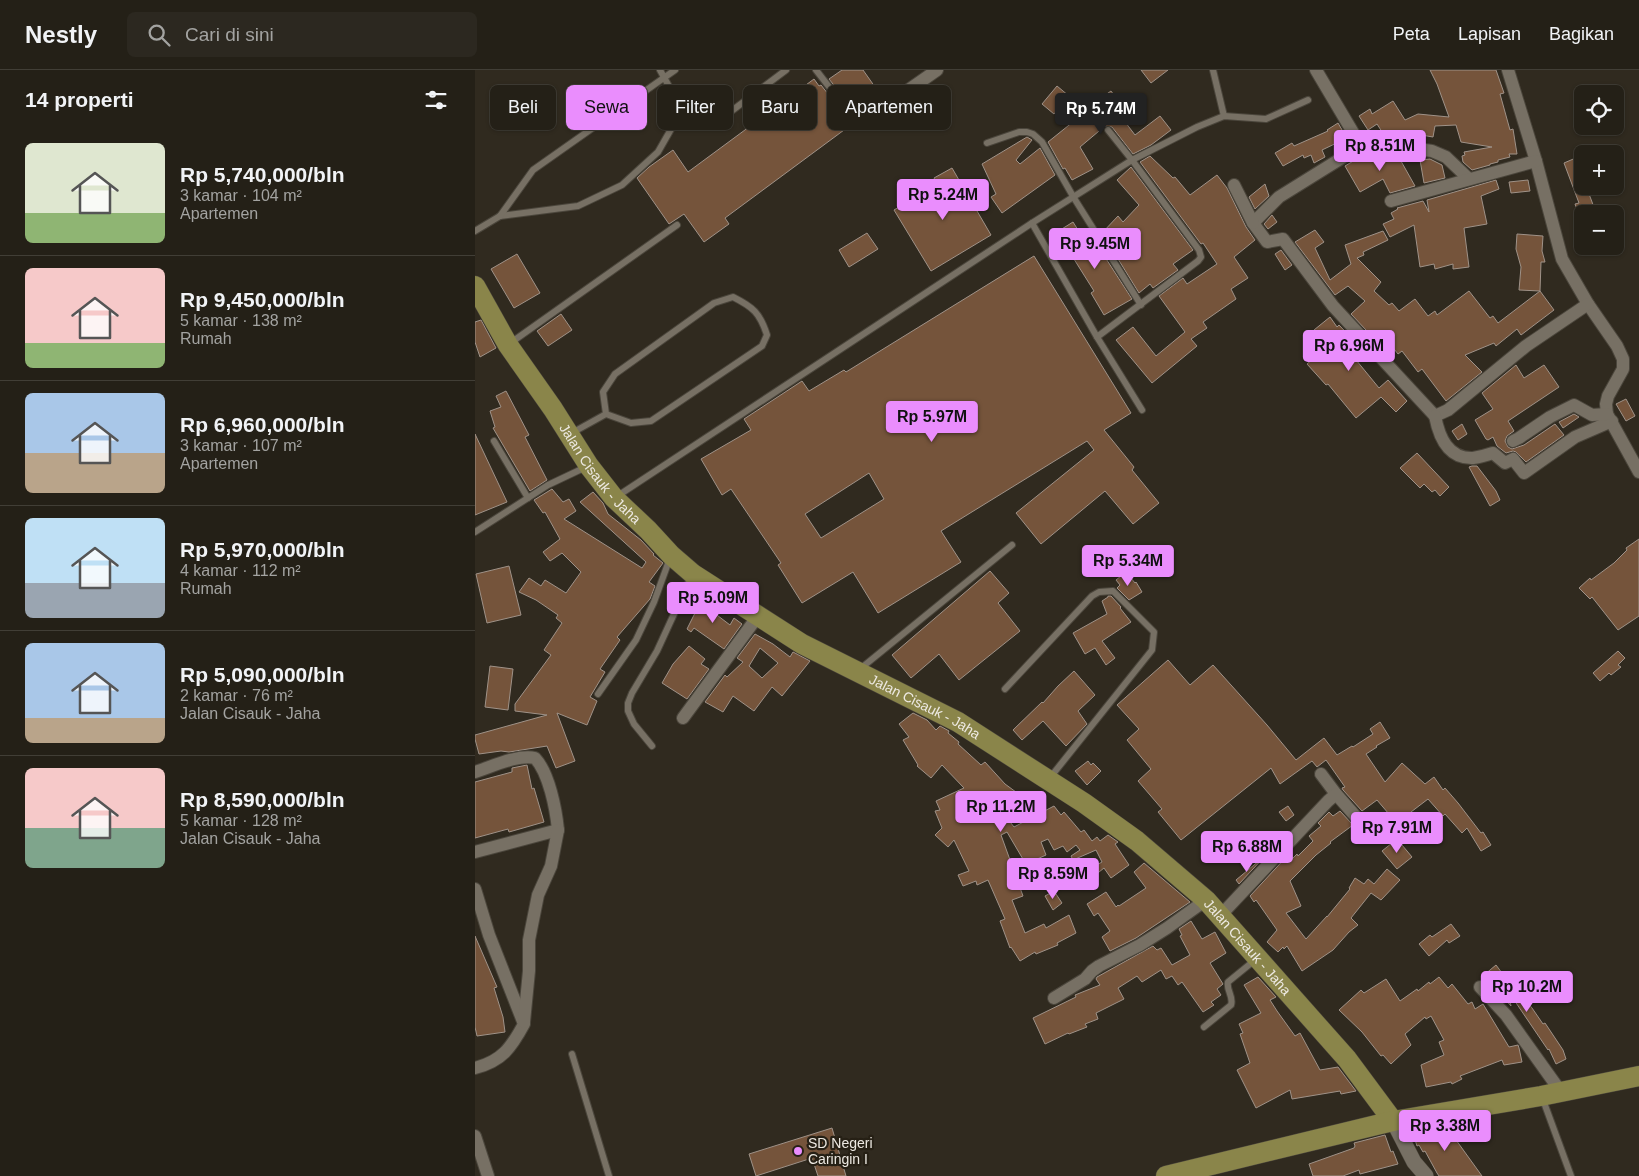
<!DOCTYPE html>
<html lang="id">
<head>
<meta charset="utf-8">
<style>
  :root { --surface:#242017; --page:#2c2820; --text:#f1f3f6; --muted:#a3a3a1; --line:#413e36; --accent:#ea8dfd }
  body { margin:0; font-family:Arial,sans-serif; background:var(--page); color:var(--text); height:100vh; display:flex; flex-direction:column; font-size:19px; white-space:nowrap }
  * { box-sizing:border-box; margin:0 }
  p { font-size:16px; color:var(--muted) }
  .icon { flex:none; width:28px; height:28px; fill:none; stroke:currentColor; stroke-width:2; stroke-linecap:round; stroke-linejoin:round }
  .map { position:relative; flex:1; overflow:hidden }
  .side { display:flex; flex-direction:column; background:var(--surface); width:475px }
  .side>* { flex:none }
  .guide { position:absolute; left:15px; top:15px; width:475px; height:45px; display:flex; gap:10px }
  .tools { position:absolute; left:1099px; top:15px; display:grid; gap:10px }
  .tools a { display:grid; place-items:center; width:50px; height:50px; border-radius:8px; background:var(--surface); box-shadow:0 1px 4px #0004,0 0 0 1px var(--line); font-size:25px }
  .price { position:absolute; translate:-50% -42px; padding:0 11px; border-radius:5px; background:var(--accent); color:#111; font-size:16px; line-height:32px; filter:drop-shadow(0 1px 2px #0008) }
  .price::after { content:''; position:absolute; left:50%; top:30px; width:15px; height:11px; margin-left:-8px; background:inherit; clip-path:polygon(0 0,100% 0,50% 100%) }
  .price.current { background:#222; color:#fff }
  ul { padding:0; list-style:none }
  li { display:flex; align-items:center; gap:15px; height:125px; padding:0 25px }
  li+li { border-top:1px solid var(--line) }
  li span { display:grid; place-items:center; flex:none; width:140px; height:100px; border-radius:8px; color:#555 }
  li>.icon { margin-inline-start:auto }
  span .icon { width:60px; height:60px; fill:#fffc; stroke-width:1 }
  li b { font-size:21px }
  h2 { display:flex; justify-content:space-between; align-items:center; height:60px; padding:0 25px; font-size:21px }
  .chip { padding:0 18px; border-radius:8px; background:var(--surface); box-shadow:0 1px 4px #0004,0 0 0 1px var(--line); font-size:18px; line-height:45px }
  .chip.current { background:var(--accent); color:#111 }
  header { display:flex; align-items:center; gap:30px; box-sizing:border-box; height:70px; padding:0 25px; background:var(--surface); border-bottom:1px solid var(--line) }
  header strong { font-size:24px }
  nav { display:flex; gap:28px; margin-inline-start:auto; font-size:18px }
  .search { width:350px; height:45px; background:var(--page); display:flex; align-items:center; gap:12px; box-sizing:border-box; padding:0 18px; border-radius:8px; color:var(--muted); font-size:19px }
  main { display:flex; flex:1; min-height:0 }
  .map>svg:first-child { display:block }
</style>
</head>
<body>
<header>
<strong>Nestly</strong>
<div class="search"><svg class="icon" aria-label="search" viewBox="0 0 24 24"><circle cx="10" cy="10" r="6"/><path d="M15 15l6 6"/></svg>Cari di sini</div>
<nav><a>Peta</a><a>Lapisan</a><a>Bagikan</a></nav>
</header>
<main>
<section class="side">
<h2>14 properti<svg class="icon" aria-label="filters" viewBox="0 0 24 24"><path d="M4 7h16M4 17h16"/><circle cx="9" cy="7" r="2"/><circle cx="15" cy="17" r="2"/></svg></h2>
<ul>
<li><span style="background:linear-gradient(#dfe7d0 70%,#8fb573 0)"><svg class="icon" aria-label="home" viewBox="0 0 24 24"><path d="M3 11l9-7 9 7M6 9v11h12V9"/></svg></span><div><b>Rp 5,740,000/bln</b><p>3 kamar · 104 m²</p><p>Apartemen</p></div></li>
<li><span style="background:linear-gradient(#f6c9c9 75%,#8fb573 0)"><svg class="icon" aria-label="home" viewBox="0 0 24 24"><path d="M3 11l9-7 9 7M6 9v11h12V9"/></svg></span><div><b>Rp 9,450,000/bln</b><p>5 kamar · 138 m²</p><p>Rumah</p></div></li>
<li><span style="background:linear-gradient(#a9c7e8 60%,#b9a48a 0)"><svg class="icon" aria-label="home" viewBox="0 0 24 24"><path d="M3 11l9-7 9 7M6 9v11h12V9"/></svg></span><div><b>Rp 6,960,000/bln</b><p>3 kamar · 107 m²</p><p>Apartemen</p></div></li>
<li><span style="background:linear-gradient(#bfe0f5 65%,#9aa5b1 0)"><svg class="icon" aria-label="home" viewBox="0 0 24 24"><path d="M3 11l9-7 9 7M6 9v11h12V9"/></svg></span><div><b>Rp 5,970,000/bln</b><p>4 kamar · 112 m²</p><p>Rumah</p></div></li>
<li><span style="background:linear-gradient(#a9c7e8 75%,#b9a48a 0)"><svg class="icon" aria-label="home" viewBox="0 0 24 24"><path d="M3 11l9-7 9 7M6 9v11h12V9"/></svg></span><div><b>Rp 5,090,000/bln</b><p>2 kamar · 76 m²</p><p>Jalan Cisauk - Jaha</p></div></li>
<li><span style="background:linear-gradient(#f6c9c9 60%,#7fa58c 0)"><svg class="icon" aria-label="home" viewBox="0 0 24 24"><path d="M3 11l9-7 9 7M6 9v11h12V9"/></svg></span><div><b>Rp 8,590,000/bln</b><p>5 kamar · 128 m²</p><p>Jalan Cisauk - Jaha</p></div></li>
</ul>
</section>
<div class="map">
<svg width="1164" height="1106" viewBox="0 0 1164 1106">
  <rect width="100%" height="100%" fill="#302a1f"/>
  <!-- building -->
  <g fill="#75543b" stroke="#9f9288" fill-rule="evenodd">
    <polygon points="367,0 388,0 412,34 391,50 388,46 250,148 254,154 229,172 209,144 194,154 162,108 174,97 198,80 213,102 339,9 344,16 346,15 368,43 375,44 377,41 376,37 354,9"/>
    <polygon points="666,0 693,0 676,13"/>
    <polygon points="955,0 1021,0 1029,23 1025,24 1035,60 1038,59 1042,84 1034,84 1035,87 1023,90 1023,92 1015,94 1015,95 997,100 988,92 987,86 990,85 989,82 1017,77 986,72 981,55 960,56 958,67 940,64 931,69 911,68 902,54 893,60 884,46 895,39 897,44 918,31 930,50 943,44 974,47 962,14"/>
    <polygon points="582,16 594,26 579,44 567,34"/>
    <polygon points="636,21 647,36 641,40 660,65 685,46 696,60 676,75 658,84 637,57 630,56 605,77 618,99 597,110 590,98 588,99 573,72 614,39 613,37"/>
    <polygon points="863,53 870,65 868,66 870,69 847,80 850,87 839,93 836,85 829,88 828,85 808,96 800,83 817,73 819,76 853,61 852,60"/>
    <polygon points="552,67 557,70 541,90 545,94 565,78 580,105 527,143 516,127 521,124 507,94"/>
    <polygon points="890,84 922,84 940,116 915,123 908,109 885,122 870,96"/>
    <polygon points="675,86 698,108 700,107 715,125 742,105 752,118 771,157 780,170 759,187 773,208 756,219 761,229 728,252 732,258 716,269 722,276 677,313 641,270 658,257 681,286 710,262 684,226 708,208 712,214 742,194 728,173 726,174 665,92"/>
    <polygon points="1103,87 1108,97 1108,116 1111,116 1120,140 1104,145 1100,134 1104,133 1089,93"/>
    <polygon points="955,89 967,95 970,108 949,113 945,90"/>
    <polygon points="656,97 718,180 698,194 703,200 678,218 675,214 664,223 627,163 643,146 648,152 664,135 642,110"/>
    <polygon points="477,98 516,165 456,201 419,140 462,114 459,108"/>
    <polygon points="1021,110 1024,119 1006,126 1012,154 989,158 994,197 978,199 978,194 960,199 959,194 945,197 939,155 915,167 908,154 919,149 916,143 923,139 922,138 948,131 954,142 952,130"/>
    <polygon points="1053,110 1055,121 1036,123 1034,112"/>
    <polygon points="790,114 794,126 780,139 774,127"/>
    <polygon points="797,145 802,152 793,159 789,154"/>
    <polygon points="598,152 613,176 619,170 657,229 629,245 616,223 619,221 582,162"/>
    <polygon points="840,160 849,172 840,178 855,210 876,194 870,175 908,161 913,170 888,182 889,185 882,188 906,212 899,221 914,235 917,233 924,241 940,229 953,246 960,241 962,245 994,221 1015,248 1018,246 1023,253 1065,221 1079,240 1046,265 1042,259 1021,276 1019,273 990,285 1007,302 971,331 947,299 943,302 927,281 923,284 912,270 906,276 876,244 890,231 873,216 860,225 820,172"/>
    <polygon points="392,163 403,179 374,197 364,180"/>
    <polygon points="1042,164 1068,166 1067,181 1070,192 1066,192 1065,221 1044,220 1046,197 1041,179"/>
    <polygon points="806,180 817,195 810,200 800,184"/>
    <polygon points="42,184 65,223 39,238 16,199"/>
    <path d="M559,186L656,343L629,360L659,397L657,400L684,433L658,454L630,421L566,474L541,443L619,380L612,371L466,461L486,492L403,543L378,502L327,533L303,495L306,493L256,419L247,425L226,389L276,360L269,349L327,311L334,321L369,300L371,302ZM394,403L409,429L346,468L330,444Z"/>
    <polygon points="86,244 97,260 73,276 62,261"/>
    <polygon points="855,247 862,257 864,255 886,278 877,285 904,318 913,310 932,331 921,342 906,327 881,348 853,314 851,315 832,294 853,276 839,260"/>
    <polygon points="6,250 21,278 5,287 0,272 0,252"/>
    <polygon points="1041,295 1049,308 1069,295 1084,317 1033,351 1039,361 1032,366 1030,371 1033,377 1037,379 1049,375 1080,354 1089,365 1051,392 1041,382 1038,381 1031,383 1022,376 1018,367 1013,370 1011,369 1000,350 1018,339 1007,323"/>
    <polygon points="31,321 54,365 50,367 72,410 55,421 18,358 20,357 15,341 26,337 21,326"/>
    <polygon points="1151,329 1160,346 1151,351 1141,334"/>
    <polygon points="1099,344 1104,347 1088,358 1084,352"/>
    <polygon points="987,354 992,364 983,370 977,361"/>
    <polygon points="0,364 32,432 0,445"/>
    <polygon points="942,383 974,417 965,426 960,420 957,422 949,414 945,418 925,398"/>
    <polygon points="997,396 1002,396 1021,421 1025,430 1015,436 994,397"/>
    <polygon points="77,419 88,432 94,429 101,441 89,449 167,498 171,492 105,432 118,422 128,433 133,444 166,470 179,484 178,485 188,493 174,512 180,516 175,529 142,567 145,570 125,599 130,602 115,627 122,631 112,655 82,643 100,691 81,698 72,676 34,682 26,681 4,684 0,669 0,665 72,645 40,641 40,634 76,585 69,580 87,553 81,548 83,545 61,530 44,522 54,508 66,516 70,510 91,523 106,502 87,483 75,491 68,482 85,469 70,442 68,443 59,430"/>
    <polygon points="1164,469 1164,546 1143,560 1117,527 1115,529 1104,518 1115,508 1116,510 1139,493 1152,480 1151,478"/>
    <polygon points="34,496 46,545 12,553 1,504"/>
    <polygon points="515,501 534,523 523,533 545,561 484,610 464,584 436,608 417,585"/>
    <polygon points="651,502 660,513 661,512 667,522 654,530 642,518 645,515 641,510"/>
    <polygon points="229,525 240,532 234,539 255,555 259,548 267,554 249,579 219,558 216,562 212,559"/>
    <polygon points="633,526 636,526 646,537 645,538 656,552 627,571 640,588 631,595 620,578 610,584 598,563 632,544 627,531 633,527"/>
    <path d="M280,564L298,574L315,587L318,582L335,591L307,626L297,617L279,641L258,626L248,642L230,632L250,605L252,607L268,592L262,588ZM285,578L303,593L287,608L274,596Z"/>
    <polygon points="214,576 230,589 226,594 234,599 212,629 187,613 198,594"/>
    <polygon points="1143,581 1150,588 1143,595 1146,597 1136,605 1134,603 1125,611 1118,603"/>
    <polygon points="693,590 715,615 738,595 792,655 821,690 849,668 862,685 877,676 878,677 898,664 895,659 905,652 915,668 901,676 902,677 891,684 910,712 927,693 950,714 959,707 968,720 970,718 983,733 1006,763 1008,762 1016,775 1006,781 992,758 987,763 970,744 968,746 953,729 936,742 945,754 931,764 902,730 887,741 868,720 867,718 870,717 851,690 842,697 837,691 805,714 796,698 706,770 683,742 687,739 663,711 676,699 652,670 664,659 642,635"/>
    <polygon points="15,596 38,599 33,640 10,637"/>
    <polygon points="599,601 620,625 603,641 612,654 591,676 568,651 547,670 538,660 567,632 568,633 583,616"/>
    <polygon points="438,643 452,650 461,660 465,656 474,661 473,663 484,672 483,674 506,695 510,692 530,714 545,725 529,744 539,757 579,736 586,745 589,742 606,762 609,760 617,771 622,767 625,771 633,765 643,772 640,774 654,795 636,808 629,798 603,819 597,809 627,792 621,780 598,790 596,786 605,780 601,775 592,782 588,776 579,780 573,769 566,772 571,785 560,790 568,810 562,813 532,762 526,765 548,826 537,830 550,863 569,854 571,858 594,845 601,863 582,873 583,875 561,884 560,882 545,891 536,877 535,878 525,851 530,849 513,810 502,815 501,811 488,816 483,805 494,801 479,770 473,777 460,765 467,758 460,741 465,740 461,731 489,718 467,695 456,708 442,696 443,695 428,670 434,667 424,654"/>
    <polygon points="613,691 616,695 618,693 626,701 612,715 600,701"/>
    <polygon points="52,695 57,719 59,718 69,752 34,762 33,759 0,768 0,712 37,702 37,698"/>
    <polygon points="813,736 819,745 811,751 804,742"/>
    <polygon points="865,741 878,755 855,772 856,773 841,785 815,811 826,836 811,843 831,869 852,846 852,847 875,819 874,818 880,808 889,814 893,809 899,814 912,799 925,810 906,830 896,823 876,848 883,855 874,862 858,880 827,901 812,876 809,879 808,877 803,882 792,872 802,860 781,830 779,832 775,826 813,785 817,789 822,784 823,786 838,771 834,766 846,756 843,753 854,742 858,746"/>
    <polygon points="922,769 937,787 922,799 907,781"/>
    <polygon points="791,785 764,814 761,810"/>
    <polygon points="669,793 715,832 661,868 635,881 627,867 635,861 623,843 619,846 612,834 631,822 641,837 643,835 644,836 671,818 659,802"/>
    <polygon points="579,821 587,833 578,840 570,826"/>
    <polygon points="716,851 727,869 740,862 751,883 735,893 748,914 742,919 746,925 736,932 739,935 728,942 707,912 703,915 697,906 691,909 686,900 667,912 662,906 643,918 649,929 621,943 623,949 610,954 612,957 594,964 593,963 570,974 558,948 601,927 600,925 625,915 621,909 622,907 678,876 682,880 686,878 697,895 715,885 705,866 707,865 704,859"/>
    <polygon points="976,854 985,866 974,873 972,870 954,886 944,874 955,865 957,867"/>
    <polygon points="0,866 22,917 19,918 28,947 30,962 2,966 0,957"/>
    <polygon points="1021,895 1030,907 1033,920 1039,916 1057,938 1068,954 1070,953 1088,980 1091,989 1081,994 1074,979 1073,980 1033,921 1036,936 1009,905"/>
    <polygon points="783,907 801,927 795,930 802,941 820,966 825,963 845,1000 863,997 881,1021 866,1024 865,1021 817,1029 815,1020 781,1038 762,1000 775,993 765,964 768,963 764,954 786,943 769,915"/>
    <polygon points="964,907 973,918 977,914 993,934 997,932 1000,939 1008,934 1034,977 1043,975 1044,978 1047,992 1029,995 1027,990 985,1006 987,1009 977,1014 976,1012 951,1017 946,995 969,985 964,972 969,970 956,946 951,949 950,947 930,964 936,975 916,994 908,985 906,986 887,962 864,940 886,920 889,923 911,909 925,931 942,919 943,921 954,912 955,914"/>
    <polygon points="969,1055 974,1064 976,1063 1007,1106 964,1106 962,1103 950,1081 948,1082 944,1075 942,1076 937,1060"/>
    <polygon points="357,1058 371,1106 343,1106 337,1088 281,1106 274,1084"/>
    <polygon points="910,1065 916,1082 918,1081 923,1094 885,1104 884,1100 868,1106 838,1106 834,1094 879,1078 880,1076 879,1073"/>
  </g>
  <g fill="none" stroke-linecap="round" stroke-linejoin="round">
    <defs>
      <g id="service">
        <polyline points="185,0 207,40 215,50 231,56 242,52 311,0"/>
        <polyline points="341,0 372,40"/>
        <polyline points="738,0 749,46"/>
        <polyline points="512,73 544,62 552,62 558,64 567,72 599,128 666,235"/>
        <polyline points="25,146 103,136 147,115 183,82 207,40"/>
        <polyline points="557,153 622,267 667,340"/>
        <polyline points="0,161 25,146 58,100 200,0"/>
        <polyline points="622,267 723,191 726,187 724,180 657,90 633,60"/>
        <polyline points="34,274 202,155"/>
        <path d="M95,364L131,344L128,322L140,304L239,233L258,227C278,237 285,243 292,265L287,276L176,351L156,353L131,344"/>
        <polyline points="19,371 53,428"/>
        <polyline points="141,427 557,153 657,90 722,57 749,46 791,49 833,30"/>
        <polyline points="0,462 73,415 111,397"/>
        <polyline points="385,599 537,475"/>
        <polyline points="530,619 617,526 624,522 638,521 679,562 677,580 574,709"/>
        <polyline points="123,624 161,570 179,532 195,488"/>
        <polyline points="177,676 159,654 153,641 153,633 157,623 182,581 216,507"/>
        <path d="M729,957L756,935C759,927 751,920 753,912L780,890"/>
        <polyline points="97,984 134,1106"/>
        <polyline points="1067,1027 1096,1106"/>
      </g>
      <g id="minor">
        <polyline points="841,0 886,76"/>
        <polyline points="1033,0 1061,91 1087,189 1113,234 1142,276 1148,289 1148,299 1133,326 1131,334 1132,344 1164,402"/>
        <polyline points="432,21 462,0"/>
        <polyline points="994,109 971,87 957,81 923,76 886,76 804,127 778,153 792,172 808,169 858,236 960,346 973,340 1051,276 1113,234"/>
        <polyline points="759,115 778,153"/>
        <polyline points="916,131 1061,91"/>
        <path d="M960,346C964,367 973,389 998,388C1005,387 1012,385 1018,383L1030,393L1038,389L1049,403L1100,367L1137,351"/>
        <polyline points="1038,371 1044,368 1075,347 1099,335 1117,345 1132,344"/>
        <polyline points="208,648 283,546"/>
        <path d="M0,702C16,697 43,684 60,688C74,703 81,739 83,760L0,782"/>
        <polyline points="846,704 861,724"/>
        <path d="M0,819L14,865L49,954C36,978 27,991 0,998"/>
        <polyline points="745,846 853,731 861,724 890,757"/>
        <polyline points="1005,917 1031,945 1086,1022"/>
        <polyline points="579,928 610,909 617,901 624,896 665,875 692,858 731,830"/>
        <polyline points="49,952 54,901 54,870 63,825 76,796 83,760"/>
        <polyline points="0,1066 13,1106"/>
      </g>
      <polyline id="tertiary" points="918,1051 939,1092 951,1106"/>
      <g id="primary">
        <path id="s1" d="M0,216L33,275L78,339L114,396L139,428L173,460L196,485L218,504L327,574L483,652L609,733L662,771L731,830L872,989L918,1051"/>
        <polyline points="691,1106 918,1051 1066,1026 1164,1006"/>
      </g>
    </defs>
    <!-- service casing -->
    <use href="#service" stroke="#4b463c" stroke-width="8"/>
    <!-- minor casing -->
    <use href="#minor" stroke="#4b463c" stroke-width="14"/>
    <!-- tertiary casing -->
    <use href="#tertiary" stroke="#4b463c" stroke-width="16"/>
    <!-- primary casing -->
    <use href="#primary" stroke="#4b463c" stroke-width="21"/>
    <!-- service -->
    <use href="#service" stroke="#777064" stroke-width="6"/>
    <!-- minor -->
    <use href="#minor" stroke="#777064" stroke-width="12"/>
    <!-- tertiary -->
    <use href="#tertiary" stroke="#777064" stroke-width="15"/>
    <!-- primary -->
    <use href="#primary" stroke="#8a854a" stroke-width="20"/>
  </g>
  <!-- markers -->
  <circle fill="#ea8dfd" stroke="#262015" stroke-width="2" cx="323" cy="1081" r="5"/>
  <g text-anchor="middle" stroke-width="4.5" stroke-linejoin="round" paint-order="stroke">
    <!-- street labels -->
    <g font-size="14" fill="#ede9e2" stroke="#262015">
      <text dy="5" stroke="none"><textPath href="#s1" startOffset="226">Jalan Cisauk - Jaha</textPath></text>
      <text dy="5" stroke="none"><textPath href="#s1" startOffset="631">Jalan Cisauk - Jaha</textPath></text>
      <text dy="5" stroke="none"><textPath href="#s1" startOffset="1036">Jalan Cisauk - Jaha</textPath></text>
    </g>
    <!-- poi labels -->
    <g font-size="14" fill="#ede9e2" stroke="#262015" text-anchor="start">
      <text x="333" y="1078">SD Negeri<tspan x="333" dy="16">Caringin I</tspan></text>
    </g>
  </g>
</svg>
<div class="tools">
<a><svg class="icon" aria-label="locate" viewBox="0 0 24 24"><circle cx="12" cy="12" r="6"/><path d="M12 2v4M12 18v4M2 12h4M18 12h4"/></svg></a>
<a>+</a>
<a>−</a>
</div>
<b class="price current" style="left:626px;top:65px">Rp 5.74M</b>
<b class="price" style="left:905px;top:102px">Rp 8.51M</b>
<b class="price" style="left:468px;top:151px">Rp 5.24M</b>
<b class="price" style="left:620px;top:200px">Rp 9.45M</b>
<b class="price" style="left:874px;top:302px">Rp 6.96M</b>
<b class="price" style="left:457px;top:373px">Rp 5.97M</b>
<b class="price" style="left:653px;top:517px">Rp 5.34M</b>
<b class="price" style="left:238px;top:554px">Rp 5.09M</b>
<b class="price" style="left:526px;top:763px">Rp 11.2M</b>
<b class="price" style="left:922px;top:784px">Rp 7.91M</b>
<b class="price" style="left:772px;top:803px">Rp 6.88M</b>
<b class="price" style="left:578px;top:830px">Rp 8.59M</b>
<b class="price" style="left:1052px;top:943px">Rp 10.2M</b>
<b class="price" style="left:970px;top:1082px">Rp 3.38M</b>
<div class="guide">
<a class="chip">Beli</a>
<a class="chip current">Sewa</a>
<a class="chip">Filter</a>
<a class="chip">Baru</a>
<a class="chip">Apartemen</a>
</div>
</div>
</main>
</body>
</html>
